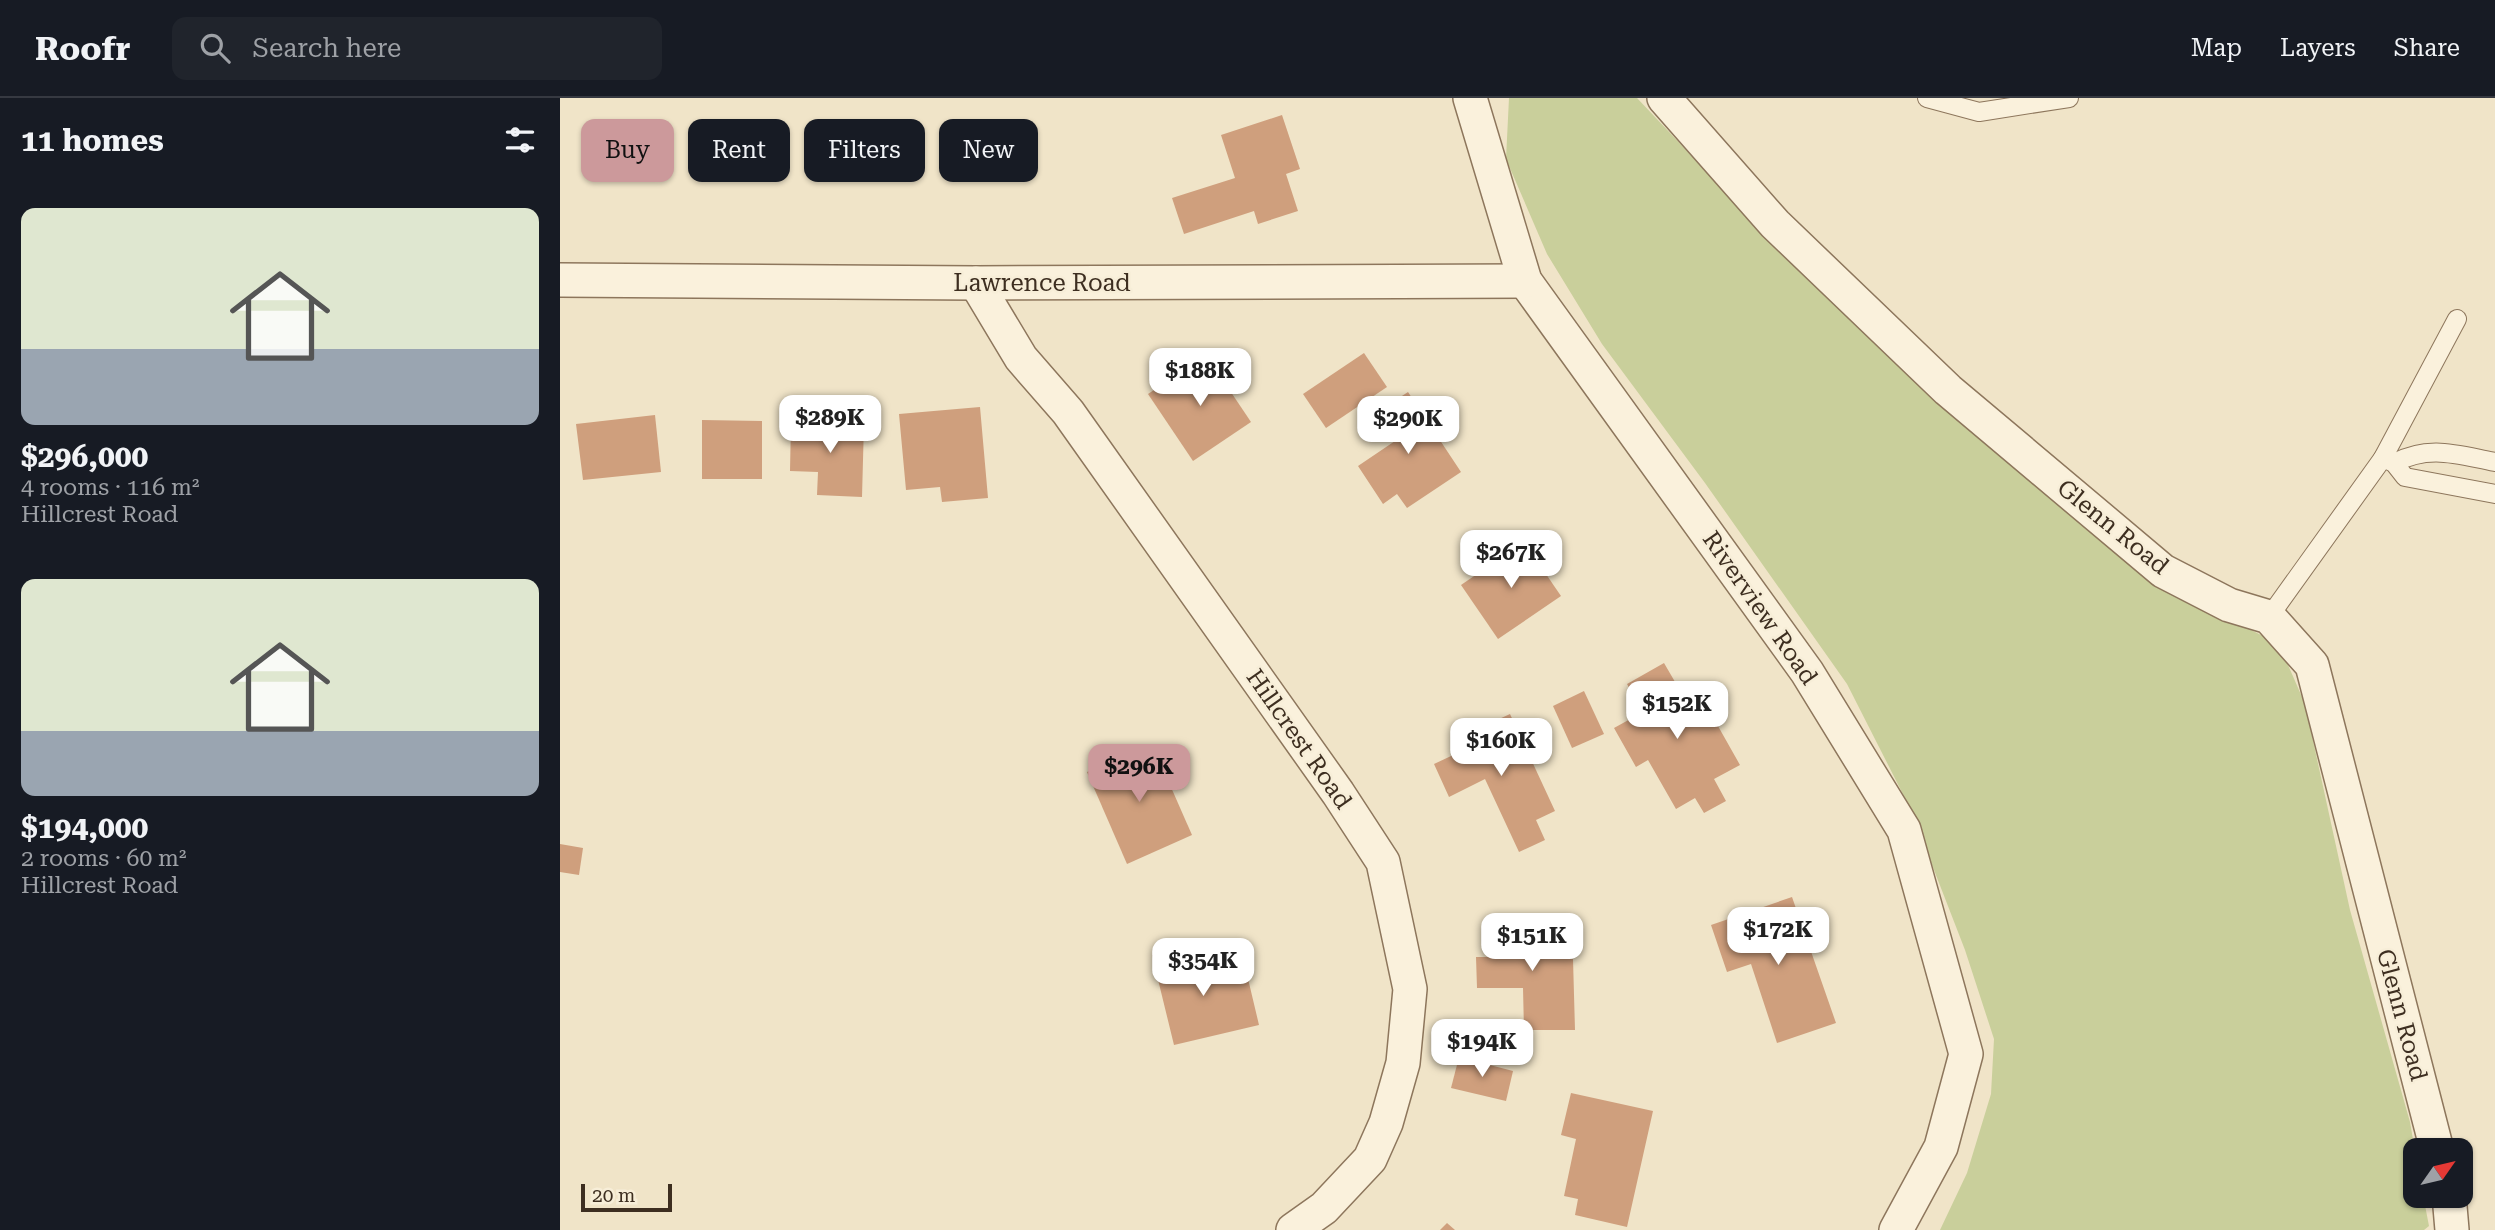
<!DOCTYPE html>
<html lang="en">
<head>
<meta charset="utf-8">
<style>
  :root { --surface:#171b24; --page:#20242c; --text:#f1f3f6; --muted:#9ea1a6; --line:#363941; --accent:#cc999b }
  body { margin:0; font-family:"Roboto Serif",serif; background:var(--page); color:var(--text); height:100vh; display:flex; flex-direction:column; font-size:26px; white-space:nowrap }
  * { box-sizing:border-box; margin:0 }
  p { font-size:23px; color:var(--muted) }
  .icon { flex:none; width:38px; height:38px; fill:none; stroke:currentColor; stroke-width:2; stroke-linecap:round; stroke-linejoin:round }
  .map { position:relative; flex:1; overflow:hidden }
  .side { display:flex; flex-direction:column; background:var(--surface); width:560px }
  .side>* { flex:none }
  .hud { position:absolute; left:21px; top:21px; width:665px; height:63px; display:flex; gap:14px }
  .needle { width:46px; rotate:56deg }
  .fabs { position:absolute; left:1843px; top:1040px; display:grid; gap:14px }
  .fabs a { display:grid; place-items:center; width:70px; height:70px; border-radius:14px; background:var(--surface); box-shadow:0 2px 5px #0004; font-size:35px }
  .scale { position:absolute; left:21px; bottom:18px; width:91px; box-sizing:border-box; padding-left:7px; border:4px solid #3d2e20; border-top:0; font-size:19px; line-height:24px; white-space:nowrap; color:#3d2e20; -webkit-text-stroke:5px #f7eed8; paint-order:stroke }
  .price { position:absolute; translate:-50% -60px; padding:0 16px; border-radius:14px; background:#fff; color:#222; font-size:23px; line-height:46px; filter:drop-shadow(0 2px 4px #0008) }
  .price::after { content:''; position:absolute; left:50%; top:42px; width:21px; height:16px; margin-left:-10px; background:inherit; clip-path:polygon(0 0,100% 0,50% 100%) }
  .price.active { background:var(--accent); color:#111 }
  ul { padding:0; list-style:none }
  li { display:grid; align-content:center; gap:14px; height:371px; padding:0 21px }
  li span { display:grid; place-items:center; height:217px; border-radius:14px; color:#555 }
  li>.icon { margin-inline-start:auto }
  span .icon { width:126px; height:126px; fill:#fffc; stroke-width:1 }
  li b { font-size:30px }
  h2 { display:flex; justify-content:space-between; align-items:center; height:84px; padding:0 21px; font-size:30px }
  .pill { padding:0 24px; border-radius:14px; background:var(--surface); box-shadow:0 2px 5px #0004; font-size:24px; line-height:63px }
  .pill.active { background:var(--accent); color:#111 }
  header { display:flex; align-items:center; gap:42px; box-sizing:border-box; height:98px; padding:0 35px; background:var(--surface); border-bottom:2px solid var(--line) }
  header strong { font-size:33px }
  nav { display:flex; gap:38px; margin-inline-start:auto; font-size:24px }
  .search { width:490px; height:63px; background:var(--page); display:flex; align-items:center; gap:18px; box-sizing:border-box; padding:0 24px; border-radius:14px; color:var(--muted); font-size:26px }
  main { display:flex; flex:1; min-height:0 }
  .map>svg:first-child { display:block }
</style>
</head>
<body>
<header>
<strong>Roofr</strong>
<div class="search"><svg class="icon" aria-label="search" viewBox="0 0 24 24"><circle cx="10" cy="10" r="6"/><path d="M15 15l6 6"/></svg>Search here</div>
<nav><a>Map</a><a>Layers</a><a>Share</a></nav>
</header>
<main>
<section class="side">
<h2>11 homes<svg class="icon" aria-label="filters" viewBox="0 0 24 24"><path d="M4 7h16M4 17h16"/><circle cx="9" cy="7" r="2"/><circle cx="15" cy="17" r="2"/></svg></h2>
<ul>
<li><span style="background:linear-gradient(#dfe7d0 65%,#9aa5b1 0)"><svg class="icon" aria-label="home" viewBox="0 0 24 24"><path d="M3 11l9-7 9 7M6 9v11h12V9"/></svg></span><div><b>$296,000</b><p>4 rooms · 116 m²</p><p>Hillcrest Road</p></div></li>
<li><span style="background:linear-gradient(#dfe7d0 70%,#9aa5b1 0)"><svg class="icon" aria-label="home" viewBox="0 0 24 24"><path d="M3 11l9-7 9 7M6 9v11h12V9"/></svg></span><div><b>$194,000</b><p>2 rooms · 60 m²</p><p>Hillcrest Road</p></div></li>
</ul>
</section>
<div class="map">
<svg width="1935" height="1132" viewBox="0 0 1935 1132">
  <rect width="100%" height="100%" fill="#f0e4c8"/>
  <!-- green -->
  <polygon fill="#c9cf9b" points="949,0 1077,0 1235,167 1615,494 1719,546 1745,606 1790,812 1850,1024 1855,1053 1855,1097 1863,1097 1869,1128 1864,1132 1380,1132 1407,1075 1431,996 1434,941 1405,852 1350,710 1287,586 1145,385 1042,246 987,156 946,61"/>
  <!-- building -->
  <g fill="#cf9f7d">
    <polygon points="722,17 740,71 726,76 738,113 698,126 694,113 624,136 612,100 675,80 661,37"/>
    <polygon points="804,255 827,289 766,330 743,296"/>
    <polygon points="646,257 691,324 633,363 588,296"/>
    <polygon points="848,294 901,374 847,410 837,396 823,406 798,368 835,343 816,315"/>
    <polygon points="420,309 428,400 382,404 380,389 346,392 339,316"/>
    <polygon points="95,317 101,374 23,382 16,326"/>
    <polygon points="142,322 202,323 202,381 142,381"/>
    <polygon points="231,323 304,325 302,399 257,397 258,374 230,373"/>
    <polygon points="964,444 1001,498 938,541 901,487"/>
    <polygon points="1104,565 1132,613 1145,605 1180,667 1154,681 1166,703 1144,715 1135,700 1116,711 1088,662 1076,669 1054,630 1083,614 1067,586"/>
    <polygon points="1024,593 1044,636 1012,650 993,608"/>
    <polygon points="950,616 995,713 976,722 985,742 959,754 925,681 889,699 874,666 906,651 900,639"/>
    <polygon points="592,646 632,737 567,766 527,674"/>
    <polygon points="0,746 23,750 19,777 0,774"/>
    <polygon points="1232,799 1276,925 1217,945 1191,866 1167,874 1151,827"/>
    <polygon points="995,820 996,861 1013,861 1015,932 964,932 963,890 917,890 916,859 938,859 937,822"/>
    <polygon points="630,848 638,879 685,868 699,927 614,947 592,857"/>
    <polygon points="899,959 953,973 946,1003 891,990"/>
    <polygon points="1011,995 1093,1013 1067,1129 1015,1117 1018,1101 1004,1098 1016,1041 1001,1037"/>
    <polygon points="887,1125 895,1132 880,1132"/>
  </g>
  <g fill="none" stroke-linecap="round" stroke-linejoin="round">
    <defs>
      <g id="lane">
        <polyline points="1367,0 1419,14 1509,0"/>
        <polyline points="1823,360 1834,365 1845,379 1935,396"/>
        <path d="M1834,365C1870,346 1898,357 1935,364"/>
        <polyline points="1709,519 1823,360 1897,221"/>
      </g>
      <g id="street">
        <polyline points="910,0 965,183 1247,574 1344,732 1406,956 1381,1049 1336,1132"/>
        <polyline points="1104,0 1215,126 1388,292 1603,473 1669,507 1709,519 1752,567 1877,1052"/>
        <polyline points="0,182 416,185 965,183"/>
        <polyline points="416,185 461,260 508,314 778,695 823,764 850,891 843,965 826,1025 810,1061 764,1110 733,1132"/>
        <polyline points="1889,1097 1892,1132"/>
      </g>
    </defs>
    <!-- lane casing -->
    <use href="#lane" stroke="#8d765c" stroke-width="20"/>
    <!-- street casing -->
    <use href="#street" stroke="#8d765c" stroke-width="36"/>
    <!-- lane -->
    <use href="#lane" stroke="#faf1dc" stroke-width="18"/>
    <!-- street -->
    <use href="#street" stroke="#faf1dc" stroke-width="33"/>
  </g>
  <g text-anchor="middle" stroke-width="5" stroke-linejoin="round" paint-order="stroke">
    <!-- street labels -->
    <g font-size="24" fill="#3d2e20" stroke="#f7eed8">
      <text x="482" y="193">Lawrence Road</text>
      <text transform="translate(1553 429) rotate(39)" y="8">Glenn Road</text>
      <text transform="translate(1200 510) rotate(55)" y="8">Riverview Road</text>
      <text transform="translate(739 641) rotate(55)" y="8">Hillcrest Road</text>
      <text transform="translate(1842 917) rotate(75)" y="8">Glenn Road</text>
    </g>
  </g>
</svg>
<div class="fabs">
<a><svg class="needle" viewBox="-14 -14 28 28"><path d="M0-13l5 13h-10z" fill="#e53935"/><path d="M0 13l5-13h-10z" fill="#9ea1a6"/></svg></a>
</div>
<div class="scale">20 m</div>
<b class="price" style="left:640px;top:310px">$188K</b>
<b class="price" style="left:270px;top:357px">$289K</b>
<b class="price" style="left:848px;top:358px">$290K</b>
<b class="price" style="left:951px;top:492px">$267K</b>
<b class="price" style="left:1117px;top:643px">$152K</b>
<b class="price" style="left:941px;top:680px">$160K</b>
<b class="price active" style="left:579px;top:706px">$296K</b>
<b class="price" style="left:1218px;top:869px">$172K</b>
<b class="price" style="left:972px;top:875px">$151K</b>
<b class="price" style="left:643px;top:900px">$354K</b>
<b class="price" style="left:922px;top:981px">$194K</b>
<div class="hud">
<a class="pill active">Buy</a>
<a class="pill">Rent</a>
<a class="pill">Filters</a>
<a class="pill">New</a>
</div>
</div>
</main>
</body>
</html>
